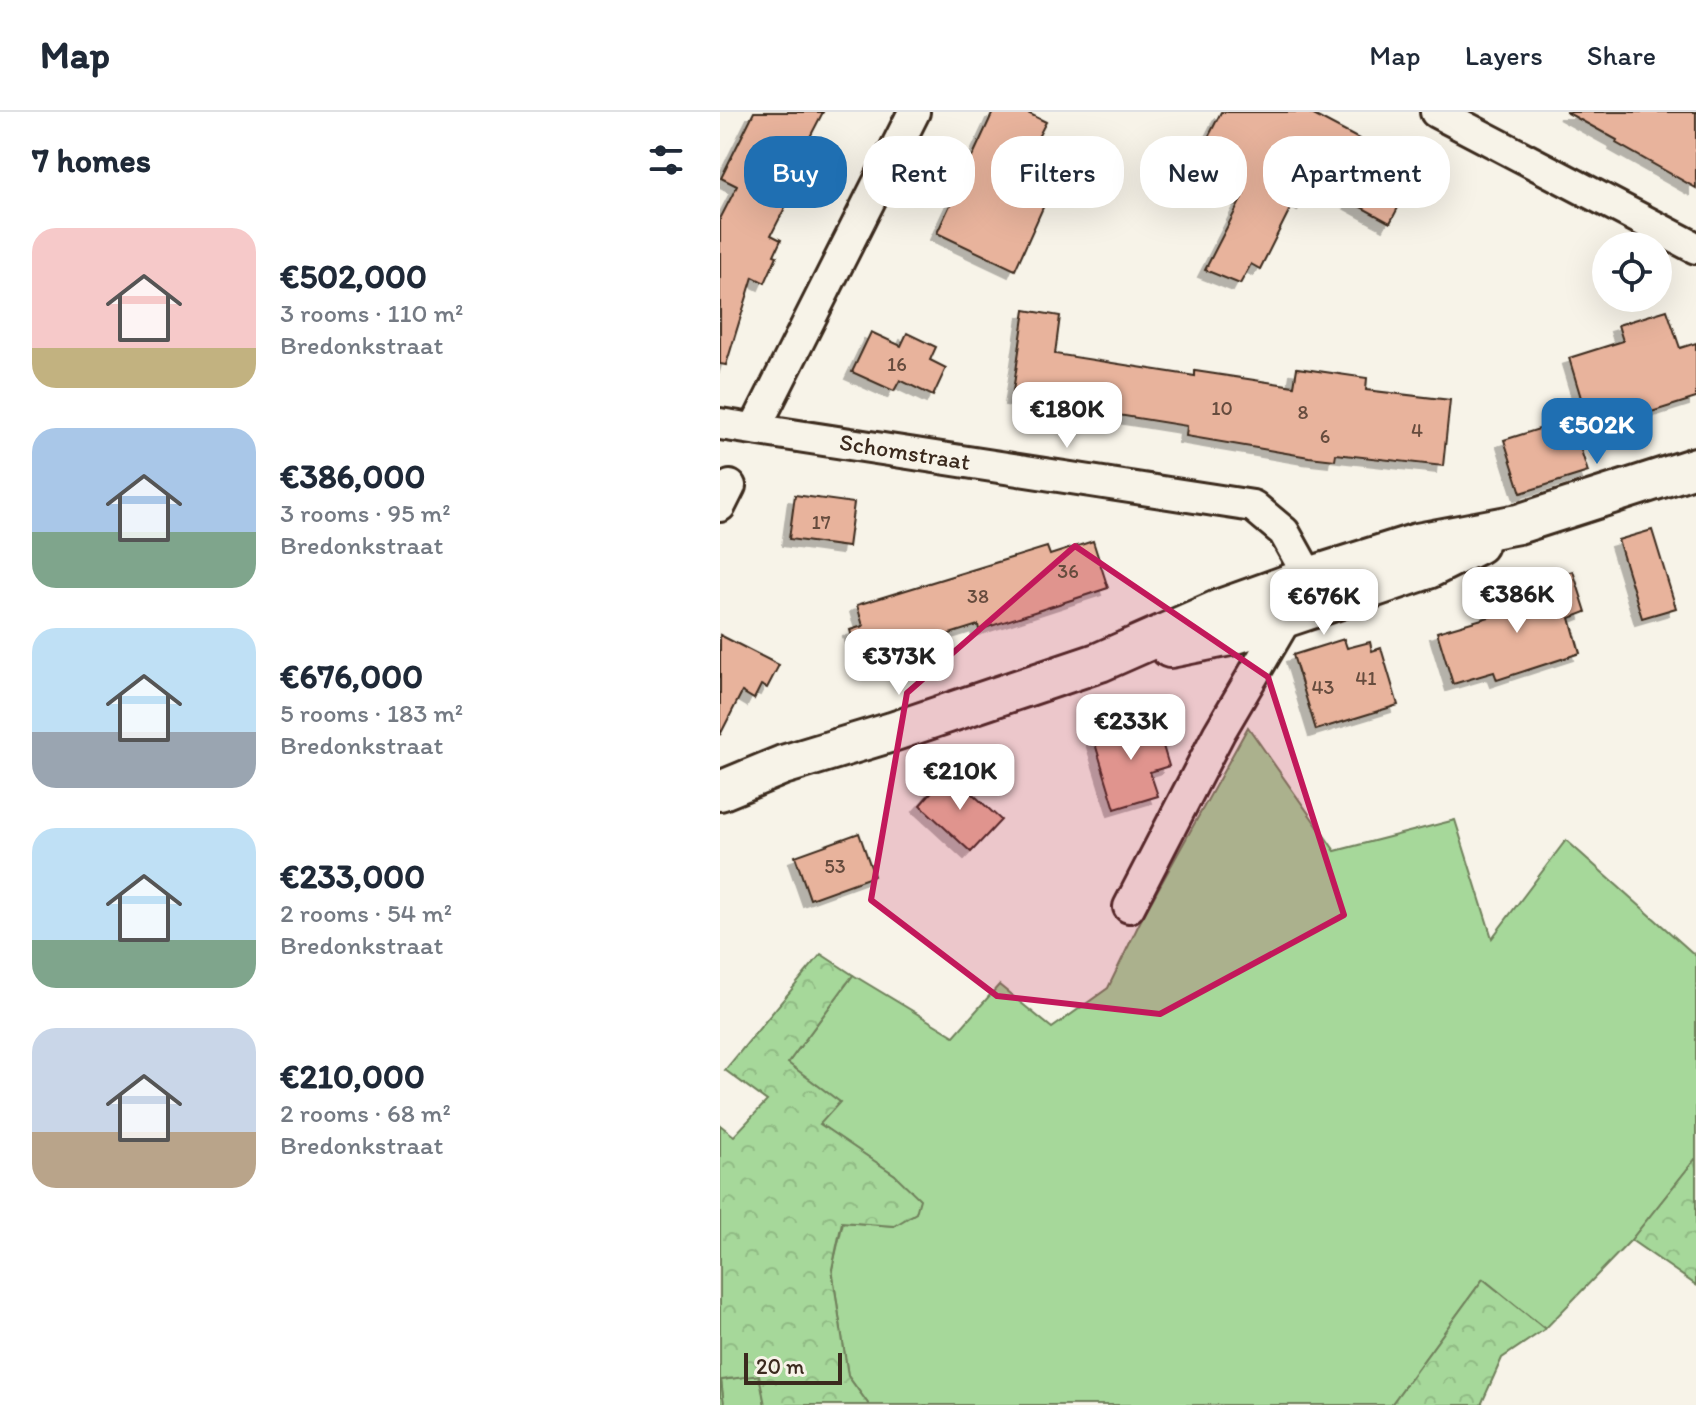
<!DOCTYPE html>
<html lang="en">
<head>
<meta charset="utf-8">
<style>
  :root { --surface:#fff; --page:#f2f2f3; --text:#1f2937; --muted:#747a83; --line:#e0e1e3; --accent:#1f6fb2 }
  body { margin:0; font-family:Itim,sans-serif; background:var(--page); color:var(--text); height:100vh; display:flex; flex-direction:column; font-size:30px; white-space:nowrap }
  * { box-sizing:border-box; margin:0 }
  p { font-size:26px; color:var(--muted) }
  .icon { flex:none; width:44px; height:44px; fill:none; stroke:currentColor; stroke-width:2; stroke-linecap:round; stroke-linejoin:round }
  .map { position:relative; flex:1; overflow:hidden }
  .drawer { display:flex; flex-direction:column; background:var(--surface); width:720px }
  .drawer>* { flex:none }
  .banner { position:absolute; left:24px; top:24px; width:760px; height:72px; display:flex; gap:16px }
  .controls { position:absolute; left:872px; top:120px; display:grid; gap:16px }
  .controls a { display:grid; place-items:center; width:80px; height:80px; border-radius:50%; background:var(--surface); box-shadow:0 8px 32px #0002; font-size:40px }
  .scale { position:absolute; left:24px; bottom:20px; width:98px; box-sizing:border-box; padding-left:8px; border:4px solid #3b2a1e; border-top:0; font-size:22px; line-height:28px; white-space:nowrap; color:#3b2a1e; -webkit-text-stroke:6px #f7f3e8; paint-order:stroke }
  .price { position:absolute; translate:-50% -68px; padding:0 18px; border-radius:16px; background:#fff; color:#222; font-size:26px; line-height:52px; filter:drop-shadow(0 2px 4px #0008) }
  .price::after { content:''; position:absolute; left:50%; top:48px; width:24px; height:18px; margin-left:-12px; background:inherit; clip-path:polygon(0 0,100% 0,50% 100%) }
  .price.on { background:var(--accent); color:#fff }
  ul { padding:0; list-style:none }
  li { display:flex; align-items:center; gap:24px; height:200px; padding:0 32px }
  li span { display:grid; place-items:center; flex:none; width:224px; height:160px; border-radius:24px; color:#555 }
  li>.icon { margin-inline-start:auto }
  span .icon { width:96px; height:96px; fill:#fffc; stroke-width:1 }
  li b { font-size:34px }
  h2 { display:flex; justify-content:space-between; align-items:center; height:96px; padding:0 32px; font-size:34px }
  .tag { padding:0 28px; border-radius:32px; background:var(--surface); box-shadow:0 8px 32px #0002; font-size:28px; line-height:72px }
  .tag.on { background:var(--accent); color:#fff }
  header { display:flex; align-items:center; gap:48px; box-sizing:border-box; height:112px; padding:0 40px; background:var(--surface); border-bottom:2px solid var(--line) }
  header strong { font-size:38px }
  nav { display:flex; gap:44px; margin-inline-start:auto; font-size:28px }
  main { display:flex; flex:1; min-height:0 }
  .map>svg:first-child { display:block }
</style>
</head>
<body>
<header>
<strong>Map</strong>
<nav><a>Map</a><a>Layers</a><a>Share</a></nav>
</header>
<main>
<section class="drawer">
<h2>7 homes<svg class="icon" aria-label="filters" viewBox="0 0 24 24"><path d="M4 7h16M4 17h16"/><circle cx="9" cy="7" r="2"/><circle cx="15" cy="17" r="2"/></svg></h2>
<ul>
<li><span style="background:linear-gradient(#f6c9c9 75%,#c2b280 0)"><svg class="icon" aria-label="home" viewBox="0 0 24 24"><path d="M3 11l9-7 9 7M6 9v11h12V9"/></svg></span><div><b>€502,000</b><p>3 rooms · 110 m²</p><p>Bredonkstraat</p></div></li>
<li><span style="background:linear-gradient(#a9c7e8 65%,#7fa58c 0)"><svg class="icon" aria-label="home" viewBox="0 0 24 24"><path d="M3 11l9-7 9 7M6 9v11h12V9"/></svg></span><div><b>€386,000</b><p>3 rooms · 95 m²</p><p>Bredonkstraat</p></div></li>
<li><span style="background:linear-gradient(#bfe0f5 65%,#9aa5b1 0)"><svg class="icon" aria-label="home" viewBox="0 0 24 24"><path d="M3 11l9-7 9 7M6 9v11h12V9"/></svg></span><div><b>€676,000</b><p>5 rooms · 183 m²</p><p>Bredonkstraat</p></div></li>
<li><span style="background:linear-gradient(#bfe0f5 70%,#7fa58c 0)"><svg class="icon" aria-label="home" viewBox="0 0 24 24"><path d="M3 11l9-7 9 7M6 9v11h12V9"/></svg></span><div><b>€233,000</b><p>2 rooms · 54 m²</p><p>Bredonkstraat</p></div></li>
<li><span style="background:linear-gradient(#c9d6e8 65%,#b9a48a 0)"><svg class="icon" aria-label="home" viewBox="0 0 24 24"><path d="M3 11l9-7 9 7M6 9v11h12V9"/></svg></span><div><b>€210,000</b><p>2 rooms · 68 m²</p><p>Bredonkstraat</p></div></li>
</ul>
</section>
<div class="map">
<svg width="976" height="1293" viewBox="0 0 976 1293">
  <defs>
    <pattern id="forest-crowns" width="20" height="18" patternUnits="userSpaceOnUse" patternTransform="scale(2)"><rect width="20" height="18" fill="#a6d89a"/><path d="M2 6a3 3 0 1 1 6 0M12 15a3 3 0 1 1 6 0" fill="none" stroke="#90ba84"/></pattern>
    <filter id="shadow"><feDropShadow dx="-7" dy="7" stdDeviation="0" flood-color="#0004"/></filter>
  </defs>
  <rect width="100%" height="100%" fill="#f7f3e8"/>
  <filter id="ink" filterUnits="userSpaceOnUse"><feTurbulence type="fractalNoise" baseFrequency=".0125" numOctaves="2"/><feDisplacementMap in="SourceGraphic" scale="16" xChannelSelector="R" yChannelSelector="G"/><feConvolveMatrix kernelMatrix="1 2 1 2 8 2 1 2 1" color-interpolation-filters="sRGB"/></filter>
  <g filter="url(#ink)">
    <!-- grass -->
    <g fill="#a6d89a" stroke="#70815c" stroke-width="2">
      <polygon points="528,615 615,739 735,708 772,826 846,728 976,844 976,1046 911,1128 825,1217 763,1167 671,1293 149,1293 128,1264 112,1157 123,1110 174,1114 175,1063 99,1012 68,951 133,863 234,924 279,873 332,916 388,876 421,808"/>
      <polygon points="40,1263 45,1293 4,1293 1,1268"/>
    </g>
    <!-- forest -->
    <g fill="url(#forest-crowns)" stroke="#70815c" stroke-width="2">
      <polygon points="101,842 133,863 68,951 120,990 100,1012 175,1063 200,1087 196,1101 174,1114 122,1110 112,1157 128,1264 149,1293 45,1293 39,1263 1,1268 4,1293 0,1293 0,1013 14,1024 47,989 5,958"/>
      <polygon points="976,1046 976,1173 911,1128"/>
      <polygon points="763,1167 825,1217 782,1246 761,1293 671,1293"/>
    </g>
    <!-- building -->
    <g fill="#e8b39c" stroke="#3b2a1e" stroke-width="2" filter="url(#shadow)">
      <polygon points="34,0 103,0 66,71 75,76 51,123 61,128 54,143 57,144 45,171 33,165 6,253 0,252 0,107 17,74 1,66"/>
      <polygon points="273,0 306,0 326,10 315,31 356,52 339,86 329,82 295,158 217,121"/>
      <polygon points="501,0 588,0 694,56 686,71 690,73 670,111 595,70 584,92 575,87 540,157 531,152 520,172 485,158 524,82 473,55"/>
      <polygon points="846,0 976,0 976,76 896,31 897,28"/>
      <polygon points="305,198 340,204 335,242 475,264 475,259 574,274 577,256 647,266 646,278 730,288 723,354 616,342 615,348 589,345 466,324 467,314 292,286"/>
      <polygon points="947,198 960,236 976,231 976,286 871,319 849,246 903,229 898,213"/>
      <polygon points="151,220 181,234 187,221 216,235 210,248 226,256 213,284 180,268 174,279 132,260"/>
      <polygon points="851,307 868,360 801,381 784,328"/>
      <polygon points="75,383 134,391 128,435 69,427"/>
      <polygon points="932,418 956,496 922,506 898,428"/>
      <polygon points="373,429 388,476 259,518 258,513 153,546 152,543 138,547 130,518 143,514 137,493 327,435 330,443"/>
      <polygon points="853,459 866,500 850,506 860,541 777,568 774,560 733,572 717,520 825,489 819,469"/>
      <polygon points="0,523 59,553 47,576 41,573 34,587 22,580 0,623"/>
      <polygon points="624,527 627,536 650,530 652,539 661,536 678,593 596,618 573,543"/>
      <polygon points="435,607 449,654 430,660 438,684 395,697 373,625"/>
      <polygon points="229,660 281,708 251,740 200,693"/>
      <polygon points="139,721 154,764 90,787 75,744"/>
    </g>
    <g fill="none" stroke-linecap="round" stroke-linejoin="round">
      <defs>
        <g id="minor">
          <polyline points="716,0 976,136"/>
          <polyline points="0,312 533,394 564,420 589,465 594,485"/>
          <polyline points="35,316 194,0"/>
          <polyline points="0,394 10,374"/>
          <polyline points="409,795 499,621 567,505"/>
        </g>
        <g id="tertiary">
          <polyline points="450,536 510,524 597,495 708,457 758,432"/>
          <polyline points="0,679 63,653 172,620 380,550 500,497 589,465 697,431 798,412 976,355"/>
        </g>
      </defs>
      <!-- minor casing -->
      <use href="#minor" stroke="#3b2a1e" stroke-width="36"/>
      <!-- tertiary casing -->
      <use href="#tertiary" stroke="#3b2a1e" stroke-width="44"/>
      <!-- minor -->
      <use href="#minor" stroke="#f7f3e8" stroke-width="30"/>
      <!-- tertiary -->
      <use href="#tertiary" stroke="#f7f3e8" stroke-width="38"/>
    </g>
  </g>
  <!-- marked area -->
  <path fill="#c2185b" fill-opacity="0.2" stroke="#c2185b" stroke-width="6" stroke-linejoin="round" d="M355,434L548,565L624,803L440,902L277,884L151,788L187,581Z"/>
  <g text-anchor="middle" stroke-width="6" stroke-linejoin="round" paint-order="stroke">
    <!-- number labels -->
    <g font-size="20" fill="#664c3e">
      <text x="177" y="259">16</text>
      <text x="502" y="303">10</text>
      <text x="583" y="307">8</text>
      <text x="697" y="325">4</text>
      <text x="605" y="331">6</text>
      <text x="101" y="417">17</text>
      <text x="348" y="466">36</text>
      <text x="258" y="491">38</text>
      <text x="646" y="573">41</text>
      <text x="603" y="582">43</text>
      <text x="115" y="761">53</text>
    </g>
    <!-- street labels -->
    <g font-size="24" fill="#3b2a1e" stroke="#f7f3e8">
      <text transform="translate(185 340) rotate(9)" y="8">Schomstraat</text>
    </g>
  </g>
</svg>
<div class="controls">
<a><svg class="icon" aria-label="locate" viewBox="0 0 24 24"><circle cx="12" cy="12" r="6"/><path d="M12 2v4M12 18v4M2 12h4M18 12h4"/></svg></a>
</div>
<div class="scale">20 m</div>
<b class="price" style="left:347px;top:338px">€180K</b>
<b class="price on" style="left:877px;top:354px">€502K</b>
<b class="price" style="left:797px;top:523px">€386K</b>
<b class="price" style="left:604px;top:525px">€676K</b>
<b class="price" style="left:179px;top:585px">€373K</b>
<b class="price" style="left:411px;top:650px">€233K</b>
<b class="price" style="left:240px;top:700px">€210K</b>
<div class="banner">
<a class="tag on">Buy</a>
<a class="tag">Rent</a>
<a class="tag">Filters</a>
<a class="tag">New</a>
<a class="tag">Apartment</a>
</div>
</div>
</main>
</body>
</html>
